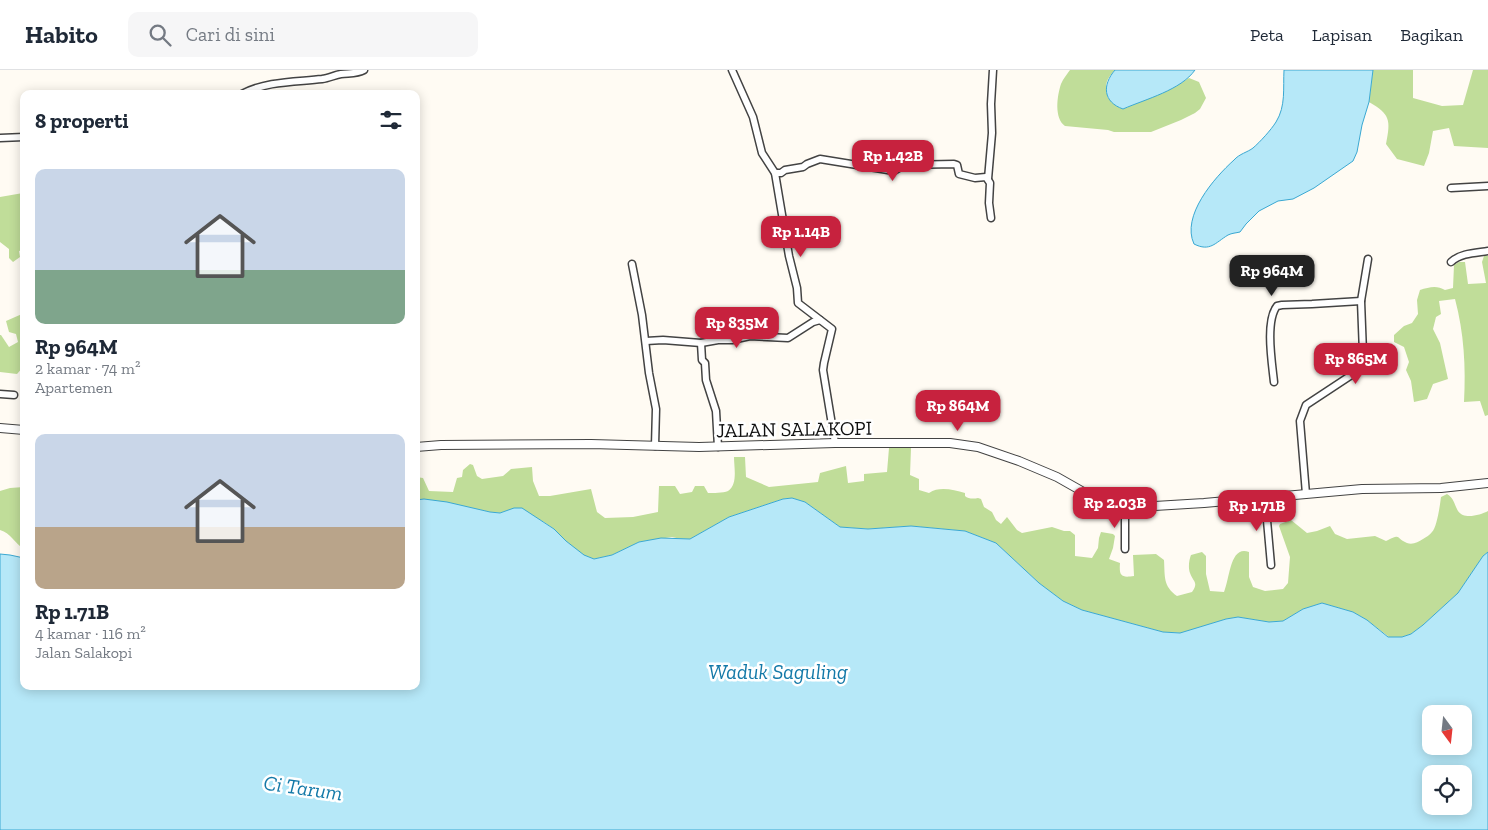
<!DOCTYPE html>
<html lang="id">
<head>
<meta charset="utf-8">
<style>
  :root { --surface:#fff; --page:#f6f6f7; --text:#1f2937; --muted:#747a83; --line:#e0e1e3; --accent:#c7223e }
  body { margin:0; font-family:"Zilla Slab",serif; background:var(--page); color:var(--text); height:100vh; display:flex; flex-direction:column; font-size:19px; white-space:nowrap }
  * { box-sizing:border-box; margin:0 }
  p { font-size:16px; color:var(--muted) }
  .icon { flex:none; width:28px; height:28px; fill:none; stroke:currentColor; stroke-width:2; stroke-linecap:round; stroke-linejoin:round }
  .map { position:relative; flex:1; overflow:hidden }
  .details { position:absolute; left:20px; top:20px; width:400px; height:600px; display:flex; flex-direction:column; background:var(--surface); border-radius:10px; box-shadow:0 2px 12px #0003 }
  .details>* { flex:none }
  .needle { width:32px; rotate:165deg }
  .controls { position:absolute; left:1422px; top:635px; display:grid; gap:10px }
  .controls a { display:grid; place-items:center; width:50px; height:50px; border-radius:10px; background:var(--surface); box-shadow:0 2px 12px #0003; font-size:25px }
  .price { position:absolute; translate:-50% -42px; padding:0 11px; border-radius:10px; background:var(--accent); color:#fff; font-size:16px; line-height:32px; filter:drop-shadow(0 1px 2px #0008) }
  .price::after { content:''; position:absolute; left:50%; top:30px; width:15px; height:11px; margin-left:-8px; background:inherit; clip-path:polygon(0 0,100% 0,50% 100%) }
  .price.current { background:#222; color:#fff }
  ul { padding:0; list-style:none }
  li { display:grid; align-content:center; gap:10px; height:265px; padding:0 15px }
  li span { display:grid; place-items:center; height:155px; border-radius:10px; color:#555 }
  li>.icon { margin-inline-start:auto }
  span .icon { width:90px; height:90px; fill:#fffc; stroke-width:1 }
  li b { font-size:21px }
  h2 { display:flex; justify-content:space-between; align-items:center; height:60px; padding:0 15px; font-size:21px }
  header { display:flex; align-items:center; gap:30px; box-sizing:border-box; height:70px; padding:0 25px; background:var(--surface); border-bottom:1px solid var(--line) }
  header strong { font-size:24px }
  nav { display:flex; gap:28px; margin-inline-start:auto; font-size:18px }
  .search { width:350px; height:45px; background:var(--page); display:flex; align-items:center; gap:12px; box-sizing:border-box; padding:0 18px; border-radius:10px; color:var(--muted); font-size:19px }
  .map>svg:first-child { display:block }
</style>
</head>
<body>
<header>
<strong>Habito</strong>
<div class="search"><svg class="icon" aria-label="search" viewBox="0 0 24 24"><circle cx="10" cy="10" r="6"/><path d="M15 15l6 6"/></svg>Cari di sini</div>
<nav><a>Peta</a><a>Lapisan</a><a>Bagikan</a></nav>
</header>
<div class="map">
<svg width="1488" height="760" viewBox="0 0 1488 760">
  <rect width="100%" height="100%" fill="#fffbf3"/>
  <!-- forest -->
  <g fill="#c0dd99">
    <path d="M1070,0H1115C1105,11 1105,14 1108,28L1123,39L1176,16L1189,8L1199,12L1206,28L1200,39L1195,43L1181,50L1151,62H1114L1108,60L1065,56C1054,48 1057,26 1061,14C1063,9 1067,4 1070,0Z"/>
    <path d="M1373,0H1413V28L1442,36L1463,35L1473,0H1488V78L1454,76L1449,58L1433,61L1429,83L1424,96L1397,89L1386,74C1391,50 1390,44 1369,32Z"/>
    <polygon points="23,123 24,180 19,181 20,187 13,192 9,188 9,179 0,172 0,127"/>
    <path d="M1486,185L1488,186V345L1485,346L1480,331L1464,332C1466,297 1464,263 1455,229L1439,231L1441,244L1436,247L1433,259L1440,273L1448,309L1433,314L1427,329L1414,332L1411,311L1406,300L1409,292L1404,277L1394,272V265L1404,256L1412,253L1418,244L1417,230L1420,220C1429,217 1437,215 1445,220L1453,218L1454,195L1459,192H1465L1468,214L1486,213L1482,192L1484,186Z"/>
    <polygon points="24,237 24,296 17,304 0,302 0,265 1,265 9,277 18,272 16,264 9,262 6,251 22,244"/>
    <path d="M889,378H911L910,405L919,409V420L929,423C940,416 953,420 965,423V426C968,429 974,429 978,428L981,429L984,437L992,442L996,450L1001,454L1007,447L1017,460L1022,463L1052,457L1064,461H1070L1075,465V486L1092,488L1098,478L1099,468L1101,462L1113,464L1115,466L1113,478L1109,489L1120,493C1119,506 1121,508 1134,506L1133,485L1156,484L1164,490C1165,507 1163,516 1177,526L1192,522C1199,512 1193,512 1190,503C1188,498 1189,490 1191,485L1202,482L1206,486V504L1210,521L1224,522C1230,508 1230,475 1249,482V507L1253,517L1265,521L1283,519L1288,513L1290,487L1279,456L1280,454L1291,450L1307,463L1317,461L1330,456L1335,464L1347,469L1375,466L1386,471C1402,463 1395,468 1407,473C1413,475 1418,472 1423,469C1426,467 1430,465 1432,462C1437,457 1440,435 1441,427L1447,424C1454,428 1454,434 1458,441C1464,450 1480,445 1488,441V482L1483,486L1458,523L1423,555L1411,564L1402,567H1389L1367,550L1353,542L1322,533L1303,539L1283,551L1269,552L1238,547L1226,549L1181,563L1163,562L1082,540L1063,531L1039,513L996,473L965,461L911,456L868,459L840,457L805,432L792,428L783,429L729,447L690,469H681L672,467L639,472L612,485L594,489L584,486L566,471L554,459L544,452L517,438L500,443L490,442L458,435L424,429H418L416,428V407L423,408L429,421L453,422L457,408L462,407L463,400L470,394L473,395L477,406L482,409L503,406L511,399L532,397L533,411L539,426H550L591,419L597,442L605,448L633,447L658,442L659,416H675L680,424L692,422L695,416H704L708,423C713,423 723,423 728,421C738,415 734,397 734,387H745L746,407L769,417L818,412L820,403L846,396L848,413L864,411V404L887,402Z"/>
    <path d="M24,417V479C15,474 11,463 0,460V421L10,418Z"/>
  </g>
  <!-- water -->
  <g fill="#b6e8f8" stroke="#3aa8d2" fill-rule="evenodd">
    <path d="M1115,0H1195C1181,20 1146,29 1123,39C1103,32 1102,15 1115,0Z"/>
    <path d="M1284,0H1373L1369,32L1362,55L1357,82L1353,91L1314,118L1293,129L1278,131L1259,141L1246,154L1240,162C1236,163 1232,163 1228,165C1215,173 1210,182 1194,174C1181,146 1214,108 1234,90C1239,84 1248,82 1253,78C1260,72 1271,60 1276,52C1286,36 1283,18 1284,0Z"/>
    <path d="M792,428L805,432L840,457L868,459L911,456L965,461L996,473L1039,513L1063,531L1082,540L1163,562L1180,563L1226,549L1238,547L1269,552L1283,551L1303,539L1322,533L1353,542L1367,550L1388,567H1402L1411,564L1423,555L1458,523L1483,486L1488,482V760H0V484L10,485L24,488V616H416V430L424,429L447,432L490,442L500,443L514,438H522L554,459L566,471L584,485L594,489L612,485L639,472L661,468L690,469L729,447L783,429ZM1431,644H1464V676H1431ZM1431,704H1464V736H1431Z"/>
  </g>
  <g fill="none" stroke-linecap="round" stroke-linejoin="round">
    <defs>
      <g id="minor">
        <polyline points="732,0 753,47 762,83 775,103 789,186 797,218 798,233 832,259 824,293 823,300 835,373"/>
        <path d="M242,24C266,11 296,12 322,9C329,8 335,5 341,4C350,3 357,4 364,0"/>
        <polyline points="0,68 24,67"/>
        <polyline points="775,103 781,103 785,100 803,97 807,94 820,89 894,101 904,95 954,94 957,95 959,104 975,108 986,107 990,113 989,133 991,148"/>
        <polyline points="988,109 992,63 991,34 993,0"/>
        <polyline points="1451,118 1488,116"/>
        <path d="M1451,192C1461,183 1475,183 1488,181"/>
        <polyline points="632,194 642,245 649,303 656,339 655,376"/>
        <polyline points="646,271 663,270 701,273 718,270 732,270 750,266 788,268 813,252 820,250"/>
        <polyline points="701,273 702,290 705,293 706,310 716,341 718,377"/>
        <path d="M1274,312C1272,293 1265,251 1277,236L1282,235L1312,234L1361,231"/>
        <polyline points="0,324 14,325"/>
        <polyline points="1306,424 1300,351 1306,335 1353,304 1362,293 1363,283 1361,231 1368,189"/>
        <polyline points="1265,428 1271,495"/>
        <polyline points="1125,479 1125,438"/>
      </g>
      <g id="tertiary">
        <polyline points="0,358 24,360"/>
        <polyline points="416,377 441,375 591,374 699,377 835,373 950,373 978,377 1019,391 1057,407 1094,428 1102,434 1122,438 1204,433 1362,419 1441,418 1488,413"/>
      </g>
    </defs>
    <!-- minor casing -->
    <use href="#minor" stroke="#434343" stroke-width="9"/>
    <!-- tertiary casing -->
    <use href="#tertiary" stroke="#434343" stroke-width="10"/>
    <!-- minor -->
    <use href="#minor" stroke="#fff" stroke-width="6"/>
    <!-- tertiary -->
    <use href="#tertiary" stroke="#fff" stroke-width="8"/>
  </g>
  <g text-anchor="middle" stroke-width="5" stroke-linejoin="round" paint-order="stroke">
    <!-- street labels -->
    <g font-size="20" fill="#101010" stroke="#fff">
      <text transform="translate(794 359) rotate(-1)" y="7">JALAN SALAKOPI</text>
    </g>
    <!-- water labels -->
    <g font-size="21" font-style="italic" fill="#1379a8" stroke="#fff">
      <text x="778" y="609">Waduk Saguling</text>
      <text transform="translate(303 718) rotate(8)" y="7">Ci Tarum</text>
    </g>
  </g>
</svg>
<div class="controls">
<a><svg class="needle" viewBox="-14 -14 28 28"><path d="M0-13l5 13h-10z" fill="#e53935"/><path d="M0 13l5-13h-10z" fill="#747a83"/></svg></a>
<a><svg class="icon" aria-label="locate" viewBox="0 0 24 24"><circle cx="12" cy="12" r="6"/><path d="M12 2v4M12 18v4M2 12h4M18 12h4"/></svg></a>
</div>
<b class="price" style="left:893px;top:112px">Rp 1.42B</b>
<b class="price" style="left:801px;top:188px">Rp 1.14B</b>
<b class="price current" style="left:1272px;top:227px">Rp 964M</b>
<b class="price" style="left:737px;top:279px">Rp 835M</b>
<b class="price" style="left:1356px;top:315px">Rp 865M</b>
<b class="price" style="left:958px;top:362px">Rp 864M</b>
<b class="price" style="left:1115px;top:459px">Rp 2.03B</b>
<b class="price" style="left:1257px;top:462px">Rp 1.71B</b>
<section class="details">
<h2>8 properti<svg class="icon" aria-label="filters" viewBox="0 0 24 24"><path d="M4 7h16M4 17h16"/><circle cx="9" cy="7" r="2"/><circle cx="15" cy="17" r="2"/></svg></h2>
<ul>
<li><span style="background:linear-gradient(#c9d6e8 65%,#7fa58c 0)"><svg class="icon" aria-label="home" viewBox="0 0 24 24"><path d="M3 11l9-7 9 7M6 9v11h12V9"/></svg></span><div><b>Rp 964M</b><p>2 kamar · 74 m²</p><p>Apartemen</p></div></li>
<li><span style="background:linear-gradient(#c9d6e8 60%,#b9a48a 0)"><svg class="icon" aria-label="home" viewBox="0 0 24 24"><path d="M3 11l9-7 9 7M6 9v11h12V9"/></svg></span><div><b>Rp 1.71B</b><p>4 kamar · 116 m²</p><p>Jalan Salakopi</p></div></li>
</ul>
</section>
</div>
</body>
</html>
